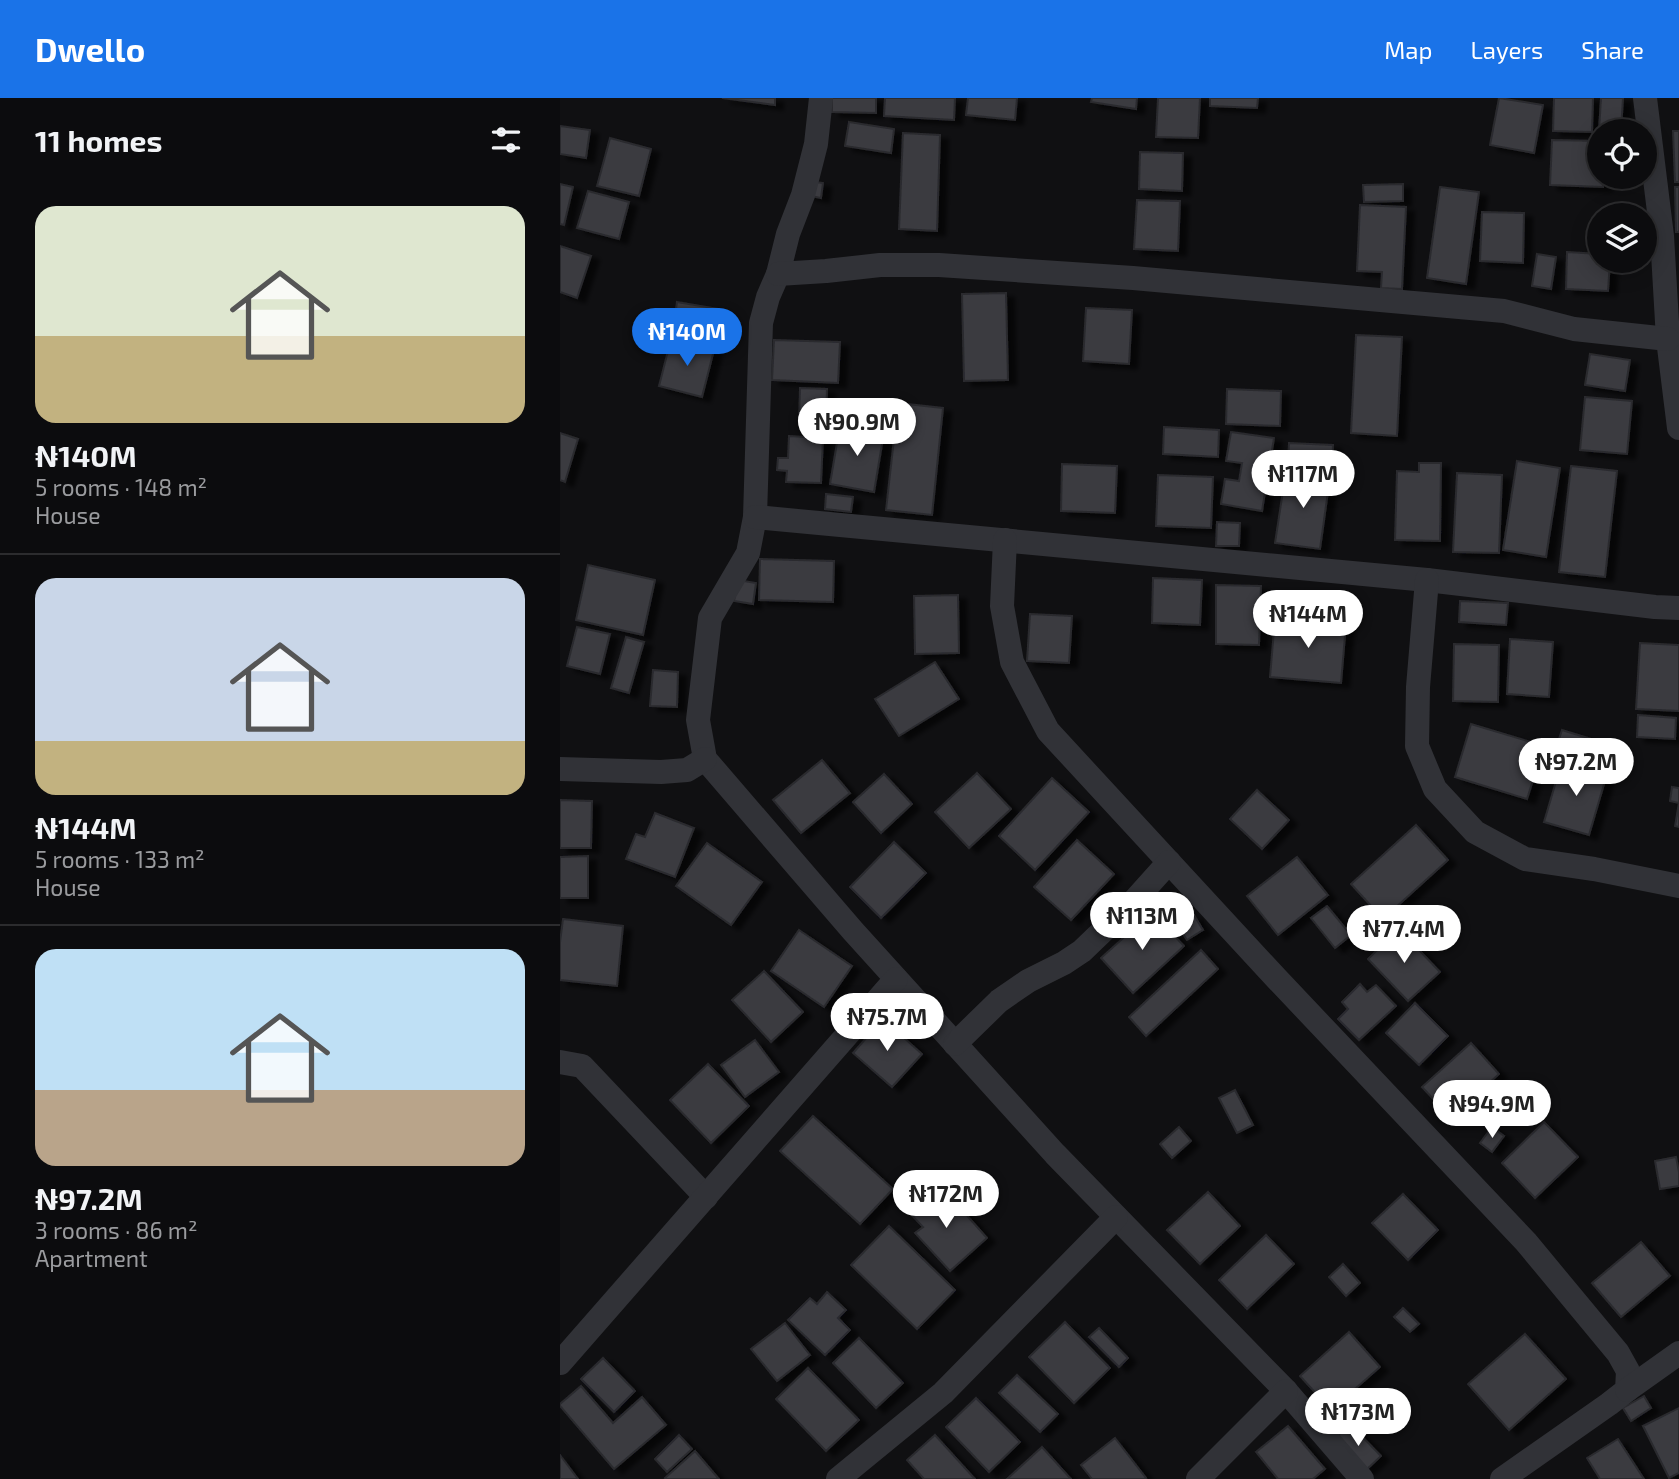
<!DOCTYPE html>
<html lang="en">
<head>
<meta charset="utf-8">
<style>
  :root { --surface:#0c0c0e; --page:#151517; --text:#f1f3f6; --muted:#9a9b9e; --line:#2c2c2e; --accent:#1a73e8 }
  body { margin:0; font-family:"Exo 2",sans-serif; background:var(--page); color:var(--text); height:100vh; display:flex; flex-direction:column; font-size:26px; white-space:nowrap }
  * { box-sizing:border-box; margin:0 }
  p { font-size:23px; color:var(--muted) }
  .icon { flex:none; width:38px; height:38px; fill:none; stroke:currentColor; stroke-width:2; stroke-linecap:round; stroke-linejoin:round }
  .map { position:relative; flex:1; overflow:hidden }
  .sheet { display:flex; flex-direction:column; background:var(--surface); width:560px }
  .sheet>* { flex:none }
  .buttons { position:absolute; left:1027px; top:21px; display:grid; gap:14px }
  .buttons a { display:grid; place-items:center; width:70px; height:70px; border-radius:50%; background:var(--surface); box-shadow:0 4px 18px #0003,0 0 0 2px var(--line); font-size:35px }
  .price { position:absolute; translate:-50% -60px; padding:0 16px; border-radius:24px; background:#fff; color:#222; font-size:23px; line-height:46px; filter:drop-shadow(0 2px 4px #0008) }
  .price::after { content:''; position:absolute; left:50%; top:42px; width:21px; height:16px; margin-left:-10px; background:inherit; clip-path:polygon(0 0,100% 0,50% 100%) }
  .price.active { background:var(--accent); color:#fff }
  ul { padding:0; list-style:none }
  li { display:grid; align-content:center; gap:14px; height:371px; padding:0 35px }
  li+li { border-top:2px solid var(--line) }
  li span { display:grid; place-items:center; height:217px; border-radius:21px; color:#555 }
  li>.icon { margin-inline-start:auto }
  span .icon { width:126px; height:126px; fill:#fffc; stroke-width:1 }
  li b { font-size:30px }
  h2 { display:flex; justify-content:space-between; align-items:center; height:84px; padding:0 35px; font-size:30px }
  header { display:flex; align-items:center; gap:42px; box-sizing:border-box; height:98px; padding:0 35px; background:var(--accent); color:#fff }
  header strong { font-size:33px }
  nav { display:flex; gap:38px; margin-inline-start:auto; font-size:24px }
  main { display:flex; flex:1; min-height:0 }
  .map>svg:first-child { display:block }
</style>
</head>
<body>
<header>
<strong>Dwello</strong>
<nav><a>Map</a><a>Layers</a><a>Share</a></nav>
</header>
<main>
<section class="sheet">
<h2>11 homes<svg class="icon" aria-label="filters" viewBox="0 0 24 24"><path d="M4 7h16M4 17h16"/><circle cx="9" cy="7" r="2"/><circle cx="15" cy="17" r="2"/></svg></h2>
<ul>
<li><span style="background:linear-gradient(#dfe7d0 60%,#c2b280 0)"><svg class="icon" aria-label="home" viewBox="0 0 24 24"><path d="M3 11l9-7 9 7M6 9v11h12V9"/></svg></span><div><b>₦140M</b><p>5 rooms · 148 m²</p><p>House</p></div></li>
<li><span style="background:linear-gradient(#c9d6e8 75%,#c2b280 0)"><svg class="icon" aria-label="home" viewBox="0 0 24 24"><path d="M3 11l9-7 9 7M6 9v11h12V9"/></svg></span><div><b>₦144M</b><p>5 rooms · 133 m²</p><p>House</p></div></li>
<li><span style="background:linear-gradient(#bfe0f5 65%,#b9a48a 0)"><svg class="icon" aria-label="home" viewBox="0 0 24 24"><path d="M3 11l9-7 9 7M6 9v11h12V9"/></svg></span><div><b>₦97.2M</b><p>3 rooms · 86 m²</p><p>Apartment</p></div></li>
</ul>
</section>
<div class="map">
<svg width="1119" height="1381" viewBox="0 0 1119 1381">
  <defs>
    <filter id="shadow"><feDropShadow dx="8" dy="4.5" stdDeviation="2" flood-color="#0009"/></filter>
  </defs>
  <rect width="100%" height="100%" fill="#101012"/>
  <!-- building -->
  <g fill="#3a3b40" stroke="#2a2a2e" stroke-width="2" filter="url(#shadow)">
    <polygon points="162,0 215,0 215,7"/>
    <polygon points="272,0 316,0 316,15 272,14"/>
    <polygon points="325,0 395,0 394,22 324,18"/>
    <polygon points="408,0 457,0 455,22 406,17"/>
    <polygon points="532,0 577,0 576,11 531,4"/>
    <polygon points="598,0 640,0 638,40 596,39"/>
    <polygon points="650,0 698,0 697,10 650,8"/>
    <polygon points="939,0 983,7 974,55 930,47"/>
    <polygon points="994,0 1033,0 1032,34 993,33"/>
    <polygon points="1041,0 1063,0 1061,33 1039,33"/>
    <polygon points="289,24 334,31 331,55 285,48"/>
    <polygon points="0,28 30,32 26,60 0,56"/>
    <polygon points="1113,33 1119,33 1119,84 1115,84"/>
    <polygon points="343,35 380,37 377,133 339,131"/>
    <polygon points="50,40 91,51 79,98 37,88"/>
    <polygon points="992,42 1040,43 1040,79 1043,79 1043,89 990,87"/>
    <polygon points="580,54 623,55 622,93 579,91"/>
    <polygon points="248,83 263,85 261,100 246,97"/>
    <polygon points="0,86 13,89 4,127 0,126"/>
    <polygon points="843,86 843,103 804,104 803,87"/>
    <polygon points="880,89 919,94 906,186 867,180"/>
    <polygon points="1115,89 1119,89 1119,134 1116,134"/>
    <polygon points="28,93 69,104 59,141 17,130"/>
    <polygon points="577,102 620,103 618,153 574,151"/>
    <polygon points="800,107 846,109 842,191 821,190 822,174 797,173"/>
    <polygon points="922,114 964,115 963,165 920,163"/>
    <polygon points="0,148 31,158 17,200 0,194"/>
    <polygon points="1007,154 1040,156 1040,163 1050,163 1048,193 1006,191"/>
    <polygon points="977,156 996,159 991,191 972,188"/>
    <polygon points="446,195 448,282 404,283 402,196"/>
    <polygon points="117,204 159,211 155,238 113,231"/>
    <polygon points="526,210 572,212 569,266 523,263"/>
    <polygon points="796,237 842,239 837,338 791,335"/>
    <polygon points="111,241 154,252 142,299 99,288"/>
    <polygon points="214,242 280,244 278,285 212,282"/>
    <polygon points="1030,256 1070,262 1065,293 1025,287"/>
    <polygon points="240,290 267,291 266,324 239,324"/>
    <polygon points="667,291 721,293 720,328 666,326"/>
    <polygon points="1025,299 1072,303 1067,356 1020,352"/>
    <polygon points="338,305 383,310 372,417 326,412"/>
    <polygon points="280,327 324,334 314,394 270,386"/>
    <polygon points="604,329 659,332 658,359 603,356"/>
    <polygon points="671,334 714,340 702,413 661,406 665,381 679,383 682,365 666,363"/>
    <polygon points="0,335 18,341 5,384 0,382"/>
    <polygon points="229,338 263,340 261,385 226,384 227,373 217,372 218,360 228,360"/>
    <polygon points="729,345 773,347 772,366 728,364"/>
    <polygon points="957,363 1000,370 986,459 943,452"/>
    <polygon points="859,365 881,365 880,443 835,442 837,373 859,374"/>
    <polygon points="502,366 557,368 555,415 501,413"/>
    <polygon points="1011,368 1057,373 1045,479 999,474"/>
    <polygon points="726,373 770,379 760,451 715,445"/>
    <polygon points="897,375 942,377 939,455 893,454"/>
    <polygon points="598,377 653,379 651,430 596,428"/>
    <polygon points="266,396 293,399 291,414 265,411"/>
    <polygon points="657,424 680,425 679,448 656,448"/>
    <polygon points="200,461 274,463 273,504 199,502"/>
    <polygon points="28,467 95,482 83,537 16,522"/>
    <polygon points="593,480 642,482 640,527 592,525"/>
    <polygon points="178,482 196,485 193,506 174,503"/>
    <polygon points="656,487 701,488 699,547 656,546"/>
    <polygon points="398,497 399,555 355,556 354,498"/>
    <polygon points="900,503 948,505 946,527 899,524"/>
    <polygon points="470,516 512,518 509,565 467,563"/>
    <polygon points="715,520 786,526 781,585 710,579"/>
    <polygon points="17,529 50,536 40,576 7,568"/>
    <polygon points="66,539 84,544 69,595 51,590"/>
    <polygon points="950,541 993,544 989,599 947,596"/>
    <polygon points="1080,545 1119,547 1119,613 1076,611"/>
    <polygon points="894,546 939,547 938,604 893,603"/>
    <polygon points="375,564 399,601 339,638 315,601"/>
    <polygon points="93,572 118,574 117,609 90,608"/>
    <polygon points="1078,617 1116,620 1115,641 1077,639"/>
    <polygon points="911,626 984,648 967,701 895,679"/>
    <polygon points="1002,632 1054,648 1047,672 994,656"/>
    <polygon points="262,662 290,695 241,735 213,702"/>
    <polygon points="1002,663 1047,676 1029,737 984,724"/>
    <polygon points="417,675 451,711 409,750 375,714"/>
    <polygon points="324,676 352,706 321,735 293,704"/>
    <polygon points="492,680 529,714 475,772 439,738"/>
    <polygon points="1112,689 1119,690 1119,729 1115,728 1119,705 1110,703"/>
    <polygon points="697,692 729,722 702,751 670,721"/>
    <polygon points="0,702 32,703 31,750 0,750"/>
    <polygon points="95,715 134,730 115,779 66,761 76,736 85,739"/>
    <polygon points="856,727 888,762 823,821 791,786"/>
    <polygon points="517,742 554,776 511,822 474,789"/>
    <polygon points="334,744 366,775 321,820 290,789"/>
    <polygon points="147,745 202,784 171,827 116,788"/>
    <polygon points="28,758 28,800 0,800 0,759"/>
    <polygon points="737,759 768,797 718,837 687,798"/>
    <polygon points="767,808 791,837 775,850 751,820"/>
    <polygon points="592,814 624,848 573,895 541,860"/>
    <polygon points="634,817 643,832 627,842 617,827"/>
    <polygon points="3,821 63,828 57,888 0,882 0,844"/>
    <polygon points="839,831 880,874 848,903 808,861"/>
    <polygon points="239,832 292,868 264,909 211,873"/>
    <polygon points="641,852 658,871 586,938 569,919"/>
    <polygon points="204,873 243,914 211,944 172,902"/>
    <polygon points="800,886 807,894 816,887 836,908 799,942 778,921 788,911 782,904"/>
    <polygon points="855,905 888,938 859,967 826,935"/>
    <polygon points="323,921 362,956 332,989 293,955"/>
    <polygon points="195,942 219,974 185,999 161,967"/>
    <polygon points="911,945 939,976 891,1020 862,989"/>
    <polygon points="148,966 189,1008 151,1045 110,1002"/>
    <polygon points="675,992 693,1027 677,1035 659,1000"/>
    <polygon points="253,1018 333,1091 300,1126 220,1053"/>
    <polygon points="984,1024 1018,1059 975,1100 942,1065"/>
    <polygon points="619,1029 631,1043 612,1060 600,1046"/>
    <polygon points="932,1029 944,1038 932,1054 920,1045"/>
    <polygon points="1116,1059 1119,1074 1119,1088 1100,1091 1095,1063"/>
    <polygon points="368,1092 385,1111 394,1103 427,1140 390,1173 355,1135 363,1129 346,1111"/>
    <polygon points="648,1094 680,1128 640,1166 607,1132"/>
    <polygon points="843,1096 878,1132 848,1162 812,1125"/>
    <polygon points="329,1128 395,1192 357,1231 291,1167"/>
    <polygon points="706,1137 734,1166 687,1211 659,1182"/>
    <polygon points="1081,1144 1110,1178 1061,1219 1032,1185"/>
    <polygon points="783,1166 800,1185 786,1198 769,1179"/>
    <polygon points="267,1194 286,1212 278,1220 290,1232 265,1257 228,1222 250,1200 257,1206"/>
    <polygon points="843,1210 859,1226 850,1234 834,1219"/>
    <polygon points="505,1224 550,1270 514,1305 469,1259"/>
    <polygon points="225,1225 250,1257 217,1283 191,1251"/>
    <polygon points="539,1230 568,1260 559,1269 529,1239"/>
    <polygon points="789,1234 820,1269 771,1312 740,1278"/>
    <polygon points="965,1236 1006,1281 949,1332 908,1286"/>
    <polygon points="299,1240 343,1285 316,1310 273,1265"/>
    <polygon points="43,1260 75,1293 54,1314 21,1281"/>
    <polygon points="248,1270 299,1322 266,1353 216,1301"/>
    <polygon points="457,1277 498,1316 480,1334 439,1295"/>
    <polygon points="21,1288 53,1325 82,1299 106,1327 54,1371 0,1308 0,1306"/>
    <polygon points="1084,1298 1091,1310 1071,1323 1063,1310"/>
    <polygon points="416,1300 460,1344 429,1374 386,1329"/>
    <polygon points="1119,1310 1119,1375 1109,1380 1083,1328"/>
    <polygon points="790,1326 821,1358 805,1373 774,1341"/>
    <polygon points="728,1328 765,1371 753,1381 718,1381 696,1354"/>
    <polygon points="119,1337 132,1351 107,1374 95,1361"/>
    <polygon points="375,1337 415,1381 364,1381 347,1362"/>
    <polygon points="555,1340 586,1380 584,1381 532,1381 521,1367"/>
    <polygon points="1058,1341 1084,1381 1040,1381 1027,1360"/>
    <polygon points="482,1349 511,1381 447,1381"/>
    <polygon points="135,1353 159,1381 106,1381 105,1380"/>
    <polygon points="0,1357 18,1381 0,1381"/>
  </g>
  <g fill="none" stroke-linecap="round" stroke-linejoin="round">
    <!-- minor -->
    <g stroke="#313237" stroke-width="24">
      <polyline points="261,0 256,46 243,97 228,136 218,176 208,199 201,225 195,419 188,455 150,520 138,622 145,661 293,833 495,1056 726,1293 802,1381"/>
      <polyline points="1085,0 1102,138 1108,241 1119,330"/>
      <polyline points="218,176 266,173 320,167 379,167 573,180 944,213 1014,231 1108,241"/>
      <polyline points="195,419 867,482 1095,509 1119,510"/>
      <polyline points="445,442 442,508 452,564 488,633 717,881 966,1144 1058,1255 1068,1273 1067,1292 1049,1306 942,1381"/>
      <polyline points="867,482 858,589 857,648 875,691 915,734 965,761 1034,771 1119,788"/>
      <polyline points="0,671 101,674 127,672 145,661"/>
      <polyline points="395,946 439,903 468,883 504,865 522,853 574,803 609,764"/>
      <polyline points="0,964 22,968 146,1099"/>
      <polyline points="0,1265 336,881"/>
      <polyline points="1067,1292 1119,1255"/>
      <polyline points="278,1381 383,1295 556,1119"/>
      <polyline points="638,1381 726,1293"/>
    </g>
  </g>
</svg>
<div class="buttons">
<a><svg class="icon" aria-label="locate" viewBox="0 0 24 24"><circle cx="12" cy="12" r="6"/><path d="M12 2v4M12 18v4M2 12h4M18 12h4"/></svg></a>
<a><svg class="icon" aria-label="layers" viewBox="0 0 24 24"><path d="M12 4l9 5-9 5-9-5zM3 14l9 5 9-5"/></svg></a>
</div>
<b class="price active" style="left:127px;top:270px">₦140M</b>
<b class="price" style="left:297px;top:360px">₦90.9M</b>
<b class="price" style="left:743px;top:412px">₦117M</b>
<b class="price" style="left:748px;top:552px">₦144M</b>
<b class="price" style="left:1016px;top:700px">₦97.2M</b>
<b class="price" style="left:582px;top:854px">₦113M</b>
<b class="price" style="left:844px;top:867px">₦77.4M</b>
<b class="price" style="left:327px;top:955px">₦75.7M</b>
<b class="price" style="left:932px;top:1042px">₦94.9M</b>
<b class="price" style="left:386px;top:1132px">₦172M</b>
<b class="price" style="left:798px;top:1350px">₦173M</b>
</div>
</main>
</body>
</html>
